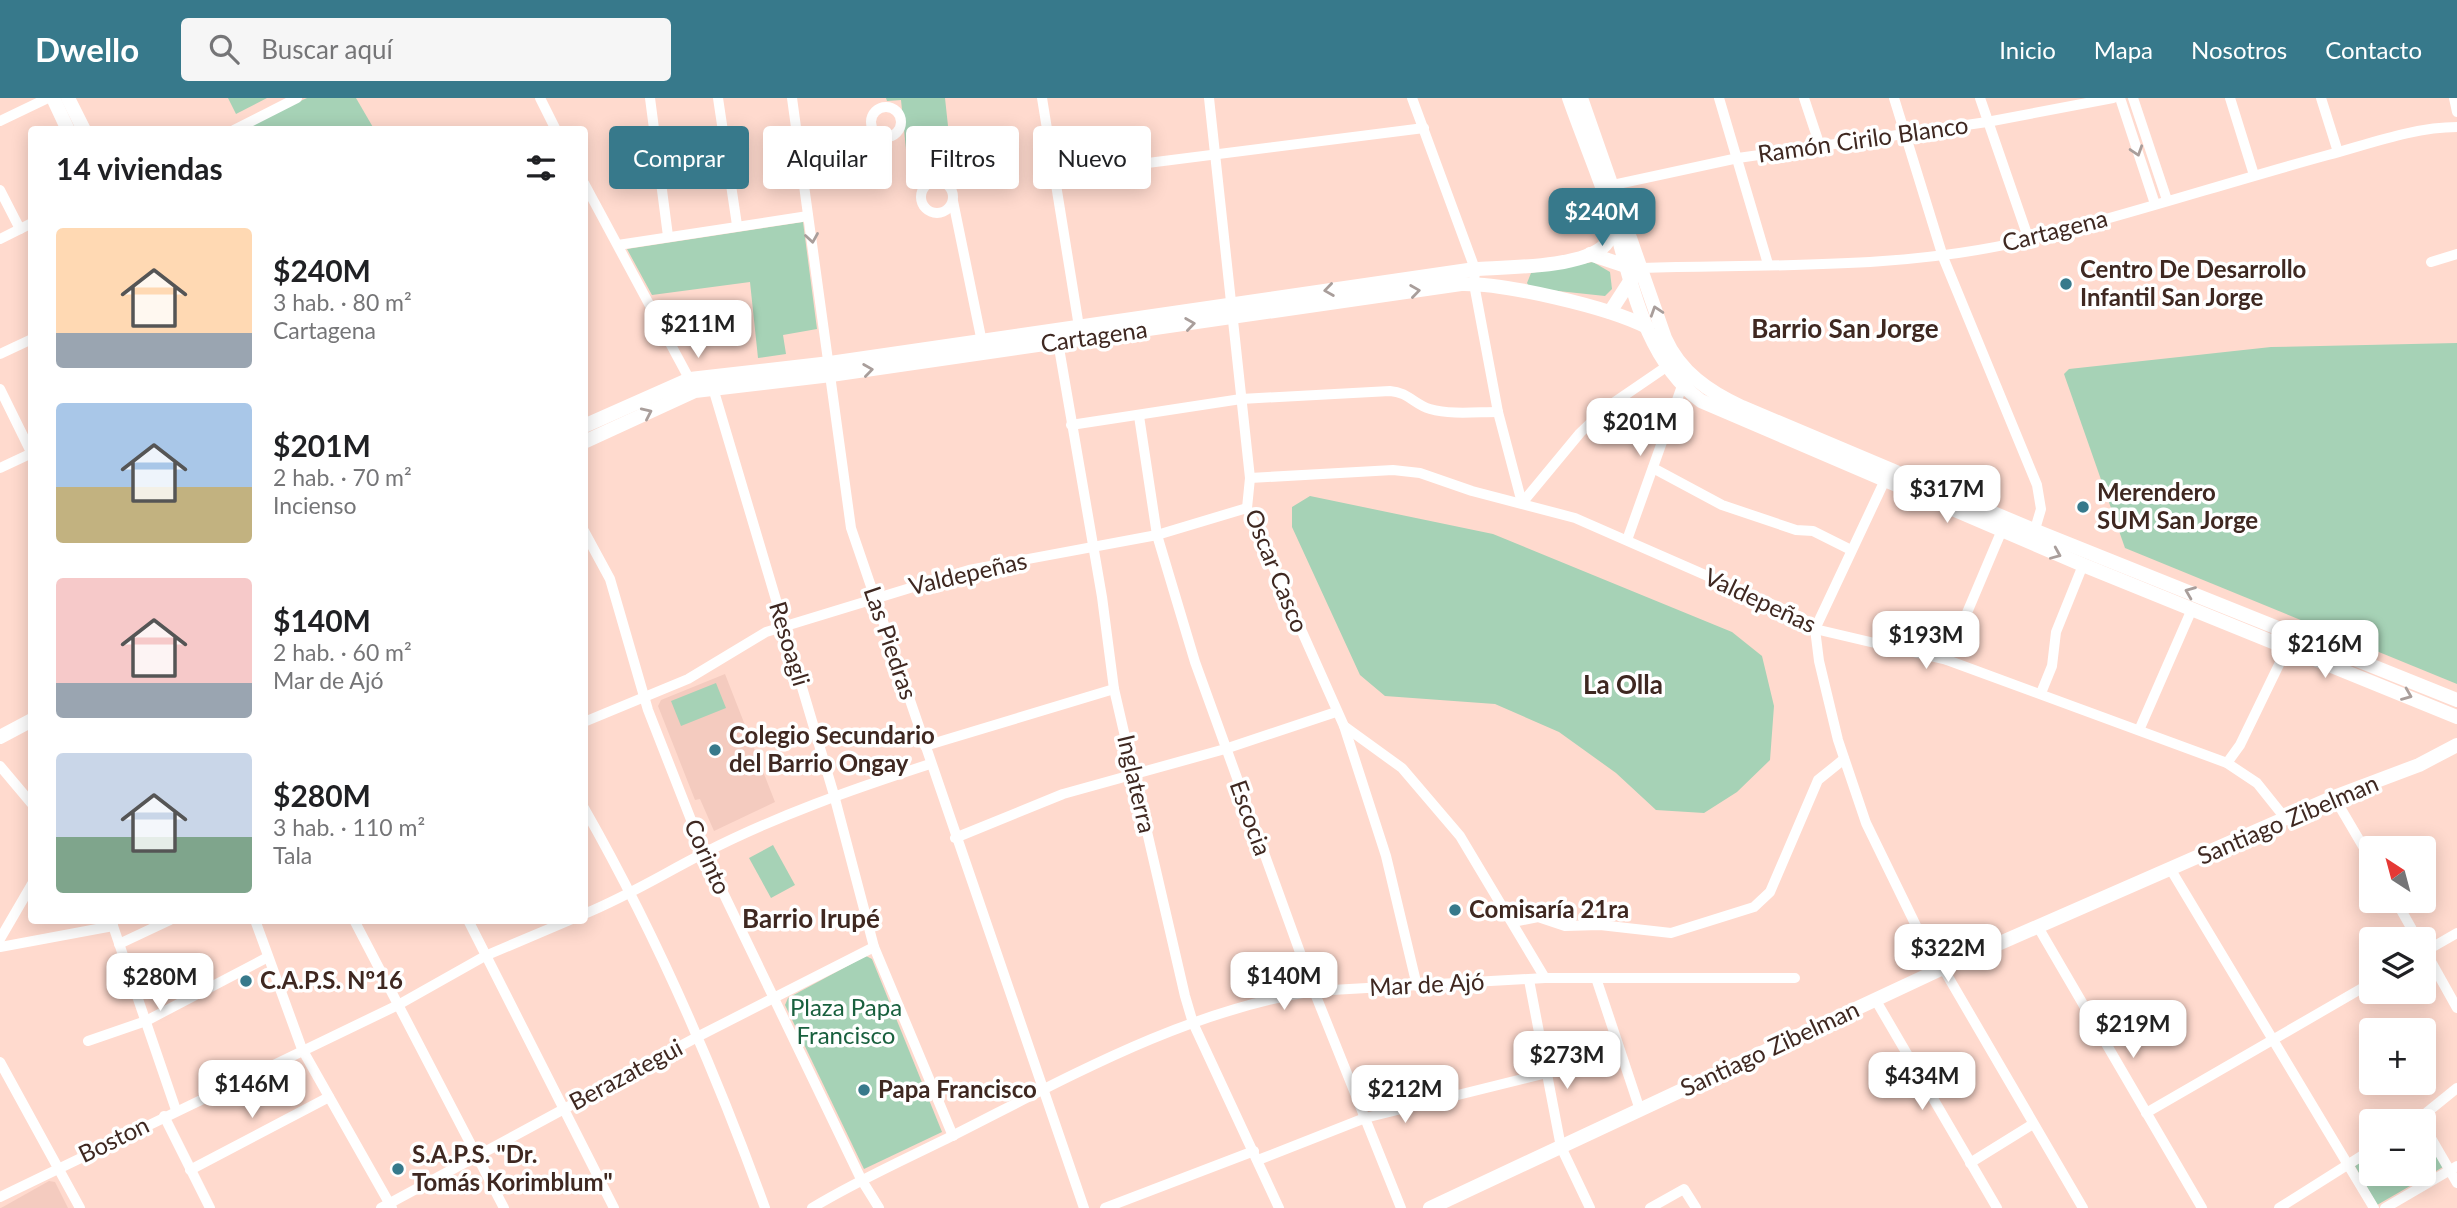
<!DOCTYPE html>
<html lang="es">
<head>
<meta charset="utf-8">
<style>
  :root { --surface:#fff; --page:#f6f6f6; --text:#202124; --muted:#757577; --accent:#37798b }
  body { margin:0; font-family:Lato,sans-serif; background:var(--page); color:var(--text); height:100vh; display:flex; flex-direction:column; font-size:26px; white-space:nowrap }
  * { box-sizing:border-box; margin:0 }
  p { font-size:23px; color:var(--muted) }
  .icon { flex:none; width:38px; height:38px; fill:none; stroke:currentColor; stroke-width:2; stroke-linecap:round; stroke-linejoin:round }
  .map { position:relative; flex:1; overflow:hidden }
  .side { position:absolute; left:28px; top:28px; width:560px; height:798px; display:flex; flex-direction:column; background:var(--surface); border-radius:7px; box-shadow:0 4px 18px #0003 }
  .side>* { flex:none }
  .guide { position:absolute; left:609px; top:28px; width:665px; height:63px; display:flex; gap:14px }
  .needle { width:46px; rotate:324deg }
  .tools { position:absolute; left:2359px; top:738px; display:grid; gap:14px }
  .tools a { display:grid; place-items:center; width:77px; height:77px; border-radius:7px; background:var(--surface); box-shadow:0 4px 18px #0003; font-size:35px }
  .price { position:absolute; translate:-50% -60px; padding:0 16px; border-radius:14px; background:#fff; color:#222; font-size:23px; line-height:46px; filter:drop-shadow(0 2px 4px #0008) }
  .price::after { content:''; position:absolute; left:50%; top:42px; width:21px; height:16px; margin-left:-10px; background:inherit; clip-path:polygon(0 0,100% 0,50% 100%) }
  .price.selected { background:var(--accent); color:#fff }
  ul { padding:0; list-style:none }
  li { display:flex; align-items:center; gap:21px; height:175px; padding:0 28px }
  li span { display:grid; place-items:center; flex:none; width:196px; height:140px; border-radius:7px; color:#555 }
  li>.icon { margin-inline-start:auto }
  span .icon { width:84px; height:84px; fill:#fffc; stroke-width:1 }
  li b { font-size:30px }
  h2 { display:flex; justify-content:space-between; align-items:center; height:84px; padding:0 28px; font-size:30px }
  .chip { padding:0 24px; border-radius:7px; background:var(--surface); box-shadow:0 4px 18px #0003; font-size:24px; line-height:63px }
  .chip.selected { background:var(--accent); color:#fff }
  header { display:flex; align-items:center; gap:42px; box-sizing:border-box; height:98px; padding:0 35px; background:var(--accent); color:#fff }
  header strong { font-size:33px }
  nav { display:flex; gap:38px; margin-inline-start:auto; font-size:24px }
  .search { width:490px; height:63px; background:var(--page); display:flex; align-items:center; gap:18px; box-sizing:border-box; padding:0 24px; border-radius:7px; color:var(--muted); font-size:26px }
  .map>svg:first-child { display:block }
</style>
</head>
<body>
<header>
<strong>Dwello</strong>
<div class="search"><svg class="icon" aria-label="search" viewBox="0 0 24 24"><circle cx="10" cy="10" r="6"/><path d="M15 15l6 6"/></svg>Buscar aquí</div>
<nav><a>Inicio</a><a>Mapa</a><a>Nosotros</a><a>Contacto</a></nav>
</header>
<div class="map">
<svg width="2457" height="1110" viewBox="0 0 2457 1110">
  <rect width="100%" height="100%" fill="#ffdace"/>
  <!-- built -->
  <g fill="#f4cbbf">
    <polygon points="725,576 775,704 714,733 700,701 695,702 658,608 661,602"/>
    <polygon points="49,1083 55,1084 68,1110 1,1110"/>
  </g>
  <!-- green -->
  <g fill="#a6d2b6">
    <polygon points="228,0 267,0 236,16"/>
    <polygon points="307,0 356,0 374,31 254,32 251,26"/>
    <polygon points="886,0 945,0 951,56 907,61 901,2 887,3"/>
    <polygon points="803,124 817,231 783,237 786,256 758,260 750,184 652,197 627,151"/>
    <polygon points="1593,164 1610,174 1612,191 1605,198 1530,190 1527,185 1531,175"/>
    <polygon points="2457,245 2457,586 2125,450 2064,276 2069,271 2271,249"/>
    <polygon points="1310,398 1493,436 1732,534 1762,558 1774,608 1770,662 1737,694 1704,715 1656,712 1616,675 1559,634 1495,606 1385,598 1360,577 1292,429 1292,409"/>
    <polygon points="716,585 726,610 681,628 671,603"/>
    <polygon points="773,747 795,787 771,800 749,760"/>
    <polygon points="866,858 872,861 942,1034 864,1071 785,907 788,900"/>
    <polygon points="2424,1037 2443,1069 2377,1107 2355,1068 2371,1057 2371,1076 2424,1076"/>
  </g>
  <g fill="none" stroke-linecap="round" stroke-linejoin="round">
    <!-- street -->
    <g stroke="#fff" stroke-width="10">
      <polyline points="540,0 556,32"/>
      <polyline points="650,0 668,138"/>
      <polyline points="718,0 737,127"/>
      <polyline points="792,0 851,430 1084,1110"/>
      <polyline points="1042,0 1080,235"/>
      <polyline points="1209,0 1250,380 1247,410 1344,628 1386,758 1417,888"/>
      <polyline points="1412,0 1475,171 1474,186 1498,314 1522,405"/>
      <polyline points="1719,0 1768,166"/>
      <polyline points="1804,0 1820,48"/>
      <polyline points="1894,0 1943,159 2037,387 2041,411 2033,438"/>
      <polyline points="1980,0 2029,142"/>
      <polyline points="2120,0 2155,106"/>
      <polyline points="2133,0 2167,102"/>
      <polyline points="2230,0 2254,77"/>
      <polyline points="2321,0 2338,54"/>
      <polyline points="2454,0 2457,14"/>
      <circle cx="886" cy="24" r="15"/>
      <polyline points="0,23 48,0"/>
      <polyline points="234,32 297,0"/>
      <polyline points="1053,77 1424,30"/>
      <circle cx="937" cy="99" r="16"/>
      <polyline points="584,85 692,286"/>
      <polyline points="1613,87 1738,60 1987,24 2113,0"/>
      <polyline points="0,92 20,131"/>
      <polyline points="953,103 983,249"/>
      <polyline points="0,141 32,125"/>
      <polyline points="618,147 808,118"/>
      <polyline points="2431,164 2457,156"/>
      <path d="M1642,170C1773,166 1904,172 2032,141C2131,116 2229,84 2328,57C2369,46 2414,29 2457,29"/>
      <polyline points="1058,244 1102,499 1114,591 1185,898 1193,925 1279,1110"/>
      <polyline points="0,256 32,241"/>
      <polyline points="713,290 834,697 874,849 953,1038"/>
      <polyline points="0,291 32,356"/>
      <polyline points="1139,318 1157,437 1195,564 1314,893 1401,1110"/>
      <path d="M1071,327L1241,301L1390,293C1408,294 1415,307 1430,311C1451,317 1476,314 1498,314"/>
      <polyline points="0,370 32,355"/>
      <polyline points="1653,370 1722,407 1796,432 1813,433 1851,452"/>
      <polyline points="1250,380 1393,372 1420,375 1472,393 1575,420 1801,519 1815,531 1947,562 2227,665 2257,685 2285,720"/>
      <polyline points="1885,382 1815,531 1819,563 1838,642 1866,725 1923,842 1943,870 2083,1110"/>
      <polyline points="1522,405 1580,335 1606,310 1666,269"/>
      <polyline points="584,433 610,481 648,612 704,755 861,1081 879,1110"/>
      <polyline points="1627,442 1682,288"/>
      <polyline points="1947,562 2002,432"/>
      <polyline points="2041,595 2052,568 2056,534 2083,467"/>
      <polyline points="584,624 688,581 766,534 969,472 1157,437 1247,410"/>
      <polyline points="1344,628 1402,670 1460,738 1545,880"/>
      <polyline points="2140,630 2192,511"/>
      <polyline points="925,648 1114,591"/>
      <polyline points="2227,665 2240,647 2288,548"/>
      <polyline points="0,668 32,706"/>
      <polyline points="2334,699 2371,762"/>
      <path d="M584,710C657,838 715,972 765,1110"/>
      <polyline points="955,740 1063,696 1225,651 1336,614"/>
      <polyline points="2171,772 2374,1110"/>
      <polyline points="2396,803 2418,842"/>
      <path d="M584,816C628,798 663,776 704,755C776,718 853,691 930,666"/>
      <polyline points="111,822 176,1012"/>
      <polyline points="255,822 302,951 392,1110"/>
      <polyline points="354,822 504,1110"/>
      <polyline points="468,822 614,1110"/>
      <polyline points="1513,824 1538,819 1565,828 1600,827 1671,835 1754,809 1770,794 1818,682 1844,661"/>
      <polyline points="2038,829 2202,1110"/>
      <polyline points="0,841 32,786"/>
      <polyline points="119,846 170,822"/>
      <polyline points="0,849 113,828"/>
      <polyline points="2424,851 2457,910"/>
      <polyline points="2424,854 2457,835"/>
      <polyline points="1596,880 1640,1012"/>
      <polyline points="1529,882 1561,1049 1590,1110"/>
      <polyline points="1875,901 1997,1110"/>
      <polyline points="88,943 146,923 268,859"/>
      <polyline points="0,964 80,1110"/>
      <polyline points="2146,1015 2371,885"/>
      <polyline points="164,1018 210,1110"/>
      <polyline points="2415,1024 2457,990"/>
      <polyline points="2424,1028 2457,1085"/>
      <polyline points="1258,1062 1365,1020 1547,975"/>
      <polyline points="1970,1065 2033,1026"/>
      <polyline points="190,1072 329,999"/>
      <polyline points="0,1099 398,907 485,858 570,822"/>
      <polyline points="381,1110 699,938 874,849"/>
      <path d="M812,1110C858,1082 906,1061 954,1037C1069,979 1185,913 1314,893L1545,880H1795"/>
      <polyline points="1105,1110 1254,1053"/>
      <polyline points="1650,1110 1684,1091 1696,1110"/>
      <polyline points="2279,1110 2371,1052"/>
      <polyline points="2385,1110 2457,1068"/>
    </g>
    <!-- secondary -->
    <g stroke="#fff" stroke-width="14">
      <polyline points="53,0 68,32"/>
      <polyline points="68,0 84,32"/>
      <path d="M1569,0C1583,40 1600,80 1613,120C1632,186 1644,260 1701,303L2083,467L2457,619"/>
      <path d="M1581,0L1665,240C1680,274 1709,294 1742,309L2036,433L2457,602"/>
      <polyline points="1590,156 1632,170"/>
      <polyline points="1610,214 1632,180"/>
      <path d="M584,328L690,281L830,265L1475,171C1506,169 1583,170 1605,147C1611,141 1611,133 1612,126"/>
      <path d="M584,344L695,293L831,277L1461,186C1505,185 1608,209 1647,229"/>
      <polyline points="0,639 32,622"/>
      <polyline points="1430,1110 1943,870 2334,699 2419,667 2457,647"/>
    </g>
  </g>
  <!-- one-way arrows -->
  <defs><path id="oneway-chevron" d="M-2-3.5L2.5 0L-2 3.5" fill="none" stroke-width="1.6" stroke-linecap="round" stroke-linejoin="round" transform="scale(1.75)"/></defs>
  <g stroke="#a99e9b">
    <use href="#oneway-chevron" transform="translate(2137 53) rotate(72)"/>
    <use href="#oneway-chevron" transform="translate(812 140) rotate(81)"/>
    <use href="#oneway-chevron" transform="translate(1329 192) rotate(172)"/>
    <use href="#oneway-chevron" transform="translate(1415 193) rotate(-8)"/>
    <use href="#oneway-chevron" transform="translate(1656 213) rotate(-108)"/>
    <use href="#oneway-chevron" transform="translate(1190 226) rotate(-8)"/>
    <use href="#oneway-chevron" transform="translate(868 272) rotate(-8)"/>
    <use href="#oneway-chevron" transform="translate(647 315) rotate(-25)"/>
    <use href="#oneway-chevron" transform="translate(2056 456) rotate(23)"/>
    <use href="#oneway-chevron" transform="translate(2190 494) rotate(-158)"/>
    <use href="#oneway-chevron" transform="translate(2407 597) rotate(22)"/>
  </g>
  <!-- markers -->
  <g fill="#37798b" stroke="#fff" stroke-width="2.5">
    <circle cx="2066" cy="186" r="7"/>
    <circle cx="2083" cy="409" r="7"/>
    <circle cx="715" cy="652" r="7"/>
    <circle cx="1455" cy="812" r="7"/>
    <circle cx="246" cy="883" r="7"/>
    <circle cx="864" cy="992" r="7"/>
    <circle cx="398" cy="1071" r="7"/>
  </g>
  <g text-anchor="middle" stroke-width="7" stroke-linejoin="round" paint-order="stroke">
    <!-- street labels -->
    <g font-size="24" fill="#3f2821" stroke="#fff">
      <text transform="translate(1863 42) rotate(-8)" y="8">Ramón Cirilo Blanco</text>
      <text transform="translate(2055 133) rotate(-14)" y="8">Cartagena</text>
      <text transform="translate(1094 239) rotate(-8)" y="8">Cartagena</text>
      <text transform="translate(1276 473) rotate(68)" y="8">Oscar Casco</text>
      <text transform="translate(968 476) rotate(-13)" y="8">Valdepeñas</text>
      <text transform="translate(1760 503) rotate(25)" y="8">Valdepeñas</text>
      <text transform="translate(890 545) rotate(71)" y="8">Las Piedras</text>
      <text transform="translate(789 546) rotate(73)" y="8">Resoagli</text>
      <text transform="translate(1136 686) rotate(77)" y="8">Inglaterra</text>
      <text transform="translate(1250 720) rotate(70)" y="8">Escocia</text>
      <text transform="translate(2288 722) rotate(-23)" y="8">Santiago Zibelman</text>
      <text transform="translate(707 759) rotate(66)" y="8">Corinto</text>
      <text transform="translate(1427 887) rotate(-3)" y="8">Mar de Ajó</text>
      <text transform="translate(1770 951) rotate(-25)" y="8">Santiago Zibelman</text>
      <text transform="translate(626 977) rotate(-28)" y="8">Berazategui</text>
      <text transform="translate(114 1042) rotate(-26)" y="8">Boston</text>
    </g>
    <!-- poi labels -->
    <g font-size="24" font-weight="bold" fill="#3f2821" stroke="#fff" text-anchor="start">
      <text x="2080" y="180">Centro De Desarrollo<tspan x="2080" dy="28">Infantil San Jorge</tspan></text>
      <text x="2097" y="403">Merendero<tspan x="2097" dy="28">SUM San Jorge</tspan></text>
      <text x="729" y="646">Colegio Secundario<tspan x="729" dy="28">del Barrio Ongay</tspan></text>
      <text x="1469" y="820">Comisaría 21ra</text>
      <text x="260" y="891">C.A.P.S. Nº16</text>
      <text x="878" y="1000">Papa Francisco</text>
      <text x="412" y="1065">S.A.P.S. "Dr.<tspan x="412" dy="28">Tomás Korimblum"</tspan></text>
    </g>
    <!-- park labels -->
    <g font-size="24" fill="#19603e" stroke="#fff">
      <text x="846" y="918">Plaza Papa<tspan x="846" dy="28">Francisco</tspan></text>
    </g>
    <!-- neighbourhood labels -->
    <g font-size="26" font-weight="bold" fill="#3f2821" stroke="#fff">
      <text x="1845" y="240">Barrio San Jorge</text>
      <text x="1623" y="596">La Olla</text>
      <text x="811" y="830">Barrio Irupé</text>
    </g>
  </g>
</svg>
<div class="tools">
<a><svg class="needle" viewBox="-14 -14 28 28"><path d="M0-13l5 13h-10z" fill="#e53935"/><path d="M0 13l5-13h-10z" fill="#757577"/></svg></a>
<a><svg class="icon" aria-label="layers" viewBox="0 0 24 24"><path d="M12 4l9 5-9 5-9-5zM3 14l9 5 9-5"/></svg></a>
<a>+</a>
<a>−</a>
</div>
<b class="price selected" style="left:1602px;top:150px">$240M</b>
<b class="price" style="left:698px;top:262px">$211M</b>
<b class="price" style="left:1640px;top:360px">$201M</b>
<b class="price" style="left:1947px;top:427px">$317M</b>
<b class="price" style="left:1926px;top:573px">$193M</b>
<b class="price" style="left:2325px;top:582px">$216M</b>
<b class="price" style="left:1948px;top:886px">$322M</b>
<b class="price" style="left:1284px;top:914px">$140M</b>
<b class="price" style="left:160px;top:915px">$280M</b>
<b class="price" style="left:2133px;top:962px">$219M</b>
<b class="price" style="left:1567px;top:993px">$273M</b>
<b class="price" style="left:1922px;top:1014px">$434M</b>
<b class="price" style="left:252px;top:1022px">$146M</b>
<b class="price" style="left:1405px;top:1027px">$212M</b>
<div class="guide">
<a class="chip selected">Comprar</a>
<a class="chip">Alquilar</a>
<a class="chip">Filtros</a>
<a class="chip">Nuevo</a>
</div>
<section class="side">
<h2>14 viviendas<svg class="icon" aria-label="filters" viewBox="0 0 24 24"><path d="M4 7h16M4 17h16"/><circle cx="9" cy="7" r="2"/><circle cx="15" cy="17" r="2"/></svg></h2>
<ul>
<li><span style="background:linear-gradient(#ffd9b3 75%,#9aa5b1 0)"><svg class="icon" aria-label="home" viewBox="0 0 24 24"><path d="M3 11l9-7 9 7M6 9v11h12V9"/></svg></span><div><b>$240M</b><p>3 hab. · 80 m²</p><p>Cartagena</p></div></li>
<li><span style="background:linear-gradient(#a9c7e8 60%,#c2b280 0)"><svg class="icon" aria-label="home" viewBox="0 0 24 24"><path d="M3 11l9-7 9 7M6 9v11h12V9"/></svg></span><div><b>$201M</b><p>2 hab. · 70 m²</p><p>Incienso</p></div></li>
<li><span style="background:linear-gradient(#f6c9c9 75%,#9aa5b1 0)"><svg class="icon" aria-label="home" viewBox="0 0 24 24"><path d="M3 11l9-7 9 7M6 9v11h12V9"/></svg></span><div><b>$140M</b><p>2 hab. · 60 m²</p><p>Mar de Ajó</p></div></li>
<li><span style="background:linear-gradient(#c9d6e8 60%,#7fa58c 0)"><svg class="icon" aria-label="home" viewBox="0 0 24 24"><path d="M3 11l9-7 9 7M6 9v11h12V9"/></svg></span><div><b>$280M</b><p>3 hab. · 110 m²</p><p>Tala</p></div></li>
</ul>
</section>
</div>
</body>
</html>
